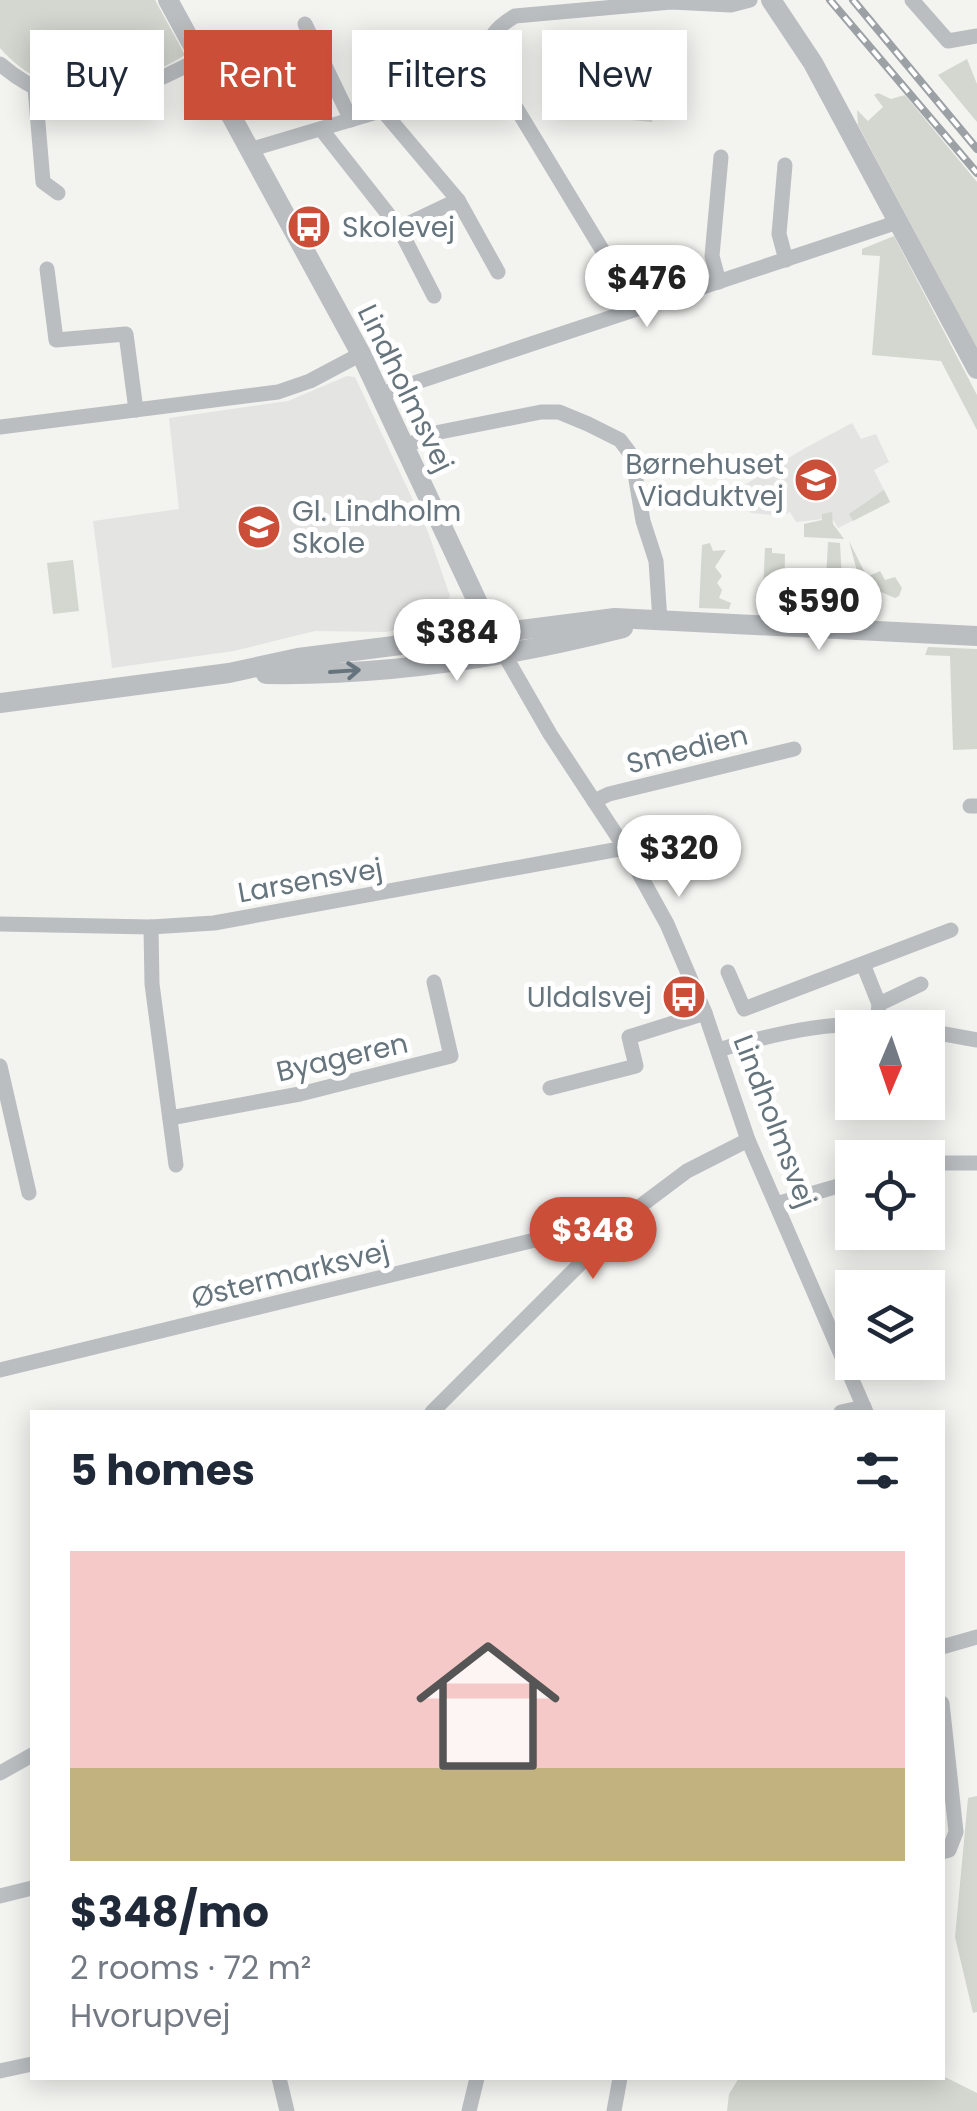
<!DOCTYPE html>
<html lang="en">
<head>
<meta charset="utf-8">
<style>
  :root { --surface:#fff; --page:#f2f2f3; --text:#1f2937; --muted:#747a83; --line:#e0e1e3; --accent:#cb4e38 }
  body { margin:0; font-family:Poppins,sans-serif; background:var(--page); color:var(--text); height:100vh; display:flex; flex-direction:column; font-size:38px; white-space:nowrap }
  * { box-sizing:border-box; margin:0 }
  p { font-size:32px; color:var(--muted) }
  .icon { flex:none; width:55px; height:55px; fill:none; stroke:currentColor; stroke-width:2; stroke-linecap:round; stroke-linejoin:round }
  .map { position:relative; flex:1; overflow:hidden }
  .side { position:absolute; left:30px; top:1410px; width:915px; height:670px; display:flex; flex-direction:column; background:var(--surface); border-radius:0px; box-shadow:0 5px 25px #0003 }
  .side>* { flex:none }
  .hud { position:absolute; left:30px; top:30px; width:918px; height:90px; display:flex; gap:20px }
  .needle { width:65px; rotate:182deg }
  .fabs { position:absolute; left:835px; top:1010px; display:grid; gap:20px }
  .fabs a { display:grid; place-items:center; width:110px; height:110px; border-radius:0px; background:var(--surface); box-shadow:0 5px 25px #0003; font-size:50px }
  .price { position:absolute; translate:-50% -85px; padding:0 22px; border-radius:35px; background:#fff; color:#222; font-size:32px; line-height:65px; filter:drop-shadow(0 2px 5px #0008) }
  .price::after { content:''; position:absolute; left:50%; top:60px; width:30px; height:22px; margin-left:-15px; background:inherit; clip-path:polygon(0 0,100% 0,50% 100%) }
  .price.current { background:var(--accent); color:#fff }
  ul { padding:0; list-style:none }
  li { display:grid; align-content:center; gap:20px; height:530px; padding:0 40px }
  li+li { border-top:2px solid var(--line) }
  li span { display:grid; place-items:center; height:310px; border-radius:0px; color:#555 }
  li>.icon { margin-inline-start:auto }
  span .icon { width:180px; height:180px; fill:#fffc; stroke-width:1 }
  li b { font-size:42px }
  h2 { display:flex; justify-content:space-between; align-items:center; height:120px; padding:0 40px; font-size:42px }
  .tag { padding:0 35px; border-radius:0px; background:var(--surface); box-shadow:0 5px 25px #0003; font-size:35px; line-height:90px }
  .tag.current { background:var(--accent); color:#fff }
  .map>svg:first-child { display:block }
</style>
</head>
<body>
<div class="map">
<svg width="977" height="2111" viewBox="0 0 977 2111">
  <rect width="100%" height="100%" fill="#f3f3f0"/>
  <!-- built -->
  <g fill="#e4e4e3">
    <polygon points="347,376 355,377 428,532 450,596 432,625 385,632 315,631 234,651 112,668 93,521 179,509 169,418 288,401"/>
    <polygon points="852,423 861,439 876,434 889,462 874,470 890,502 838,528 832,518 796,522 790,512 782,516 751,513 733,492 805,448"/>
  </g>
  <!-- green -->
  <g fill="#d3d7cf">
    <path d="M0,0H155L185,55C124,92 53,109 0,48Z"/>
    <polygon points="627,56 658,59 652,122 621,119"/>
    <polygon points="967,59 977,84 977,122 938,75"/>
    <polygon points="878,93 891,99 905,95 977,182 977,348 858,125 857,110 868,121 883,107 874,95"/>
    <polygon points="894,236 977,395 977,430 941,361 872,355 880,256 862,255 862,249"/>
    <polygon points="884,490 890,502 853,521 849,514"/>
    <polygon points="832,512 833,524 844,539 804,537 804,524 822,520 822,514"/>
    <polygon points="849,541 867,577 880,571 885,580 895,577 902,588 899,596 895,598 860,583"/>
    <polygon points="828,542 840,543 842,580 848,588 843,595 853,601 857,616 824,615"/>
    <polygon points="710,543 713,551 726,550 715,567 722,576 717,583 722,590 719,598 731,603 729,609 699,608 702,545"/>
    <polygon points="765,548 772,548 772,553 785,554 784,603 793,605 792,613 762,612"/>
    <polygon points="73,560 79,611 53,614 47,563"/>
    <polygon points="928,647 977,649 977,749 953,750 950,656 925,655"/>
    <polygon points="977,1796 977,2012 973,2013 955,1937 968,1798"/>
    <polygon points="943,2076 977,2093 977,2111 727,2111 729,2094 739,2078"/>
  </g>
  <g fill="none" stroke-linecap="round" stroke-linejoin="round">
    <!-- minor -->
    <g stroke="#babec1" stroke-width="15">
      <polyline points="912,0 948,41 977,36"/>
      <polyline points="305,24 351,120"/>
      <path d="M0,64C71,125 128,95 200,59"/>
      <polyline points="35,88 43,182 58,193"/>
      <polyline points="382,110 458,200 498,272"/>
      <polyline points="321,129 399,228 434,296"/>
      <polyline points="249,150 424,98"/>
      <polyline points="785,165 779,234 786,260"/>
      <polyline points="399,228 458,200"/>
      <polyline points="47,269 56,340 126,334 136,410"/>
      <polyline points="719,282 712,256 721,157"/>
      <path d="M631,311L604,253L489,63C485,39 495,28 515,16L671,2L731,5L750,0"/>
      <polyline points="381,394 898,222"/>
      <polyline points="0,427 278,392 310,381 361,354"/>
      <polyline points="406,446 435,433 541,412 559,412 588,424 620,440 632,456 643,521 656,561 660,621"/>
      <polyline points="492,633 550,734 625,848 667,924 705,1013 748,1140 866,1412"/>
      <polyline points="594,801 609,794 794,749"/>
      <polyline points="970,806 977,806"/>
      <polyline points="0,924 151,927 214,923 625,848"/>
      <polyline points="151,927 152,984 176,1165"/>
      <polyline points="863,964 879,1004 877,1024"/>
      <polyline points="728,972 744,1009 951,930"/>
      <polyline points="879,1004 921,984"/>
      <polyline points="928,1031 977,1040"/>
      <path d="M718,1050C781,1032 842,1017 908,1028"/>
      <polyline points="0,1066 29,1193"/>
      <polyline points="550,1088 636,1066 629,1037 705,1013"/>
      <polyline points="170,1118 300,1094 451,1056 434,982"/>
      <polyline points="928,1163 977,1163"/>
      <polyline points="776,1204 852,1182"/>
      <polyline points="0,1370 535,1240 570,1242 590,1253"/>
      <polyline points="432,1412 631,1213 687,1171 748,1140"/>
      <polyline points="841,1412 864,1407"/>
      <polyline points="942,1647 977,1637"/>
      <polyline points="942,1703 956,1832 949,1850 942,1852"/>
      <polyline points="0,1773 32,1755"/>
      <polyline points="0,1896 32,1888"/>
      <polyline points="0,2071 32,2064"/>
      <polyline points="279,2078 287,2111"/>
      <polyline points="469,2111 477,2078"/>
      <polyline points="614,2111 620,2078"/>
    </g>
    <!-- tertiary -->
    <g stroke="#babec1" stroke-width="20">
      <polyline points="168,0 361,354 492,633"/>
      <polyline points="771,0 813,63 977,369"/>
      <path d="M266,674C385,676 509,657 623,628"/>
      <polyline points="0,703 229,673 298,658 615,618 977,636"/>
    </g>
    <defs>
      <g id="rail">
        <polyline points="830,0 977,173"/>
        <polyline points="853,0 977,149"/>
      </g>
    </defs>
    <!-- rail casing -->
    <use href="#rail" stroke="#9ba1a5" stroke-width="8"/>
    <!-- rail -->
    <use href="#rail" stroke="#fff" stroke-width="4" stroke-dasharray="11" stroke-linecap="butt"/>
  </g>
  <!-- one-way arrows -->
  <defs><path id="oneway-shaft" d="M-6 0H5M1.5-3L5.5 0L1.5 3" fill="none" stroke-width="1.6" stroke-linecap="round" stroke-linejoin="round" transform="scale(2.5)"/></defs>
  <use stroke="#66757d" href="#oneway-shaft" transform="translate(345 671) rotate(-4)"/>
  <!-- icons -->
  <defs>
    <symbol id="bus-disc" viewBox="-11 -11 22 22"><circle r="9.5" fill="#cb4e38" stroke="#fff"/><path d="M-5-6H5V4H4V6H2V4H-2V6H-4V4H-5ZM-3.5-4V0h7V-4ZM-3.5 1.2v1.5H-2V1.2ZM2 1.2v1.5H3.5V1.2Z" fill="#fff"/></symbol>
    <symbol id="school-disc" viewBox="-11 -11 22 22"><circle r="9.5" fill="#cb4e38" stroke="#fff"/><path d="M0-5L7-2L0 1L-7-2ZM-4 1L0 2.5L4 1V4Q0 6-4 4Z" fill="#fff"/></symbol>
  </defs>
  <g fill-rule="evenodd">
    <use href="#bus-disc" x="284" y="202" width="50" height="50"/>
    <use href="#school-disc" x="791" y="455" width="50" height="50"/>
    <use href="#school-disc" x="234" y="502" width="50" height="50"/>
    <use href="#bus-disc" x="659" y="972" width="50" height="50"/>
  </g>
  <g text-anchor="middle" stroke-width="10" stroke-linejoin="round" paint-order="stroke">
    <!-- poi labels -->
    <g font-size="28" fill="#66757d" stroke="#fff" text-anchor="start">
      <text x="342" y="237">Skolevej</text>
      <text x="784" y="474" text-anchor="end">Børnehuset<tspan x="784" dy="32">Viaduktvej</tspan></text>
      <text x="292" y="521">Gl. Lindholm<tspan x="292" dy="32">Skole</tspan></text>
      <text x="652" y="1007" text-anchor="end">Uldalsvej</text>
    </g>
    <!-- street labels -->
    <g font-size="28" fill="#66757d" stroke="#fff">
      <text transform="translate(406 388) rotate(64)" y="10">Lindholmsvej</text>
      <text transform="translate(687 749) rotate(-14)" y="10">Smedien</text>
      <text transform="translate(310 880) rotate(-10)" y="10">Larsensvej</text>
      <text transform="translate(342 1057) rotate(-13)" y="10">Byageren</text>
      <text transform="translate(775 1121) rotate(69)" y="10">Lindholmsvej</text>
      <text transform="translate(290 1274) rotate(-14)" y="10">Østermarksvej</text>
    </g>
  </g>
</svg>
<div class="fabs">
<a><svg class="needle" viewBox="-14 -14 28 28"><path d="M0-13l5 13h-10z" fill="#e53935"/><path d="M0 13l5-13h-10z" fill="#747a83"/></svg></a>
<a><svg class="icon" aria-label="locate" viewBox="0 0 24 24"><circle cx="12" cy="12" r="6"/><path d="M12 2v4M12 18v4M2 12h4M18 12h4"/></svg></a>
<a><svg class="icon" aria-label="layers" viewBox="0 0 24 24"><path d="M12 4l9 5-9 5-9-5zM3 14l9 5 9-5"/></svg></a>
</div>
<b class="price" style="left:647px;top:330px">$476</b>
<b class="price" style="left:819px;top:653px">$590</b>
<b class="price" style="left:457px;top:684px">$384</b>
<b class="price" style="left:679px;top:900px">$320</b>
<b class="price current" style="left:593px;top:1282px">$348</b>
<div class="hud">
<a class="tag">Buy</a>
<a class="tag current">Rent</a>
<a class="tag">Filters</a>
<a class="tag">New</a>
</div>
<section class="side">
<h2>5 homes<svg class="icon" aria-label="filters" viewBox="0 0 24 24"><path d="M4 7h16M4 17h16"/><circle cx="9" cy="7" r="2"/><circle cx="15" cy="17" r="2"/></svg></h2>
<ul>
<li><span style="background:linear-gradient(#f6c9c9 70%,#c2b280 0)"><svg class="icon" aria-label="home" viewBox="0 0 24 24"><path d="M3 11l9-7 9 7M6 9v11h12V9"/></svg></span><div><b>$348/mo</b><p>2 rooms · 72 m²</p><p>Hvorupvej</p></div></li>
</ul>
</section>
</div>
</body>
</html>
